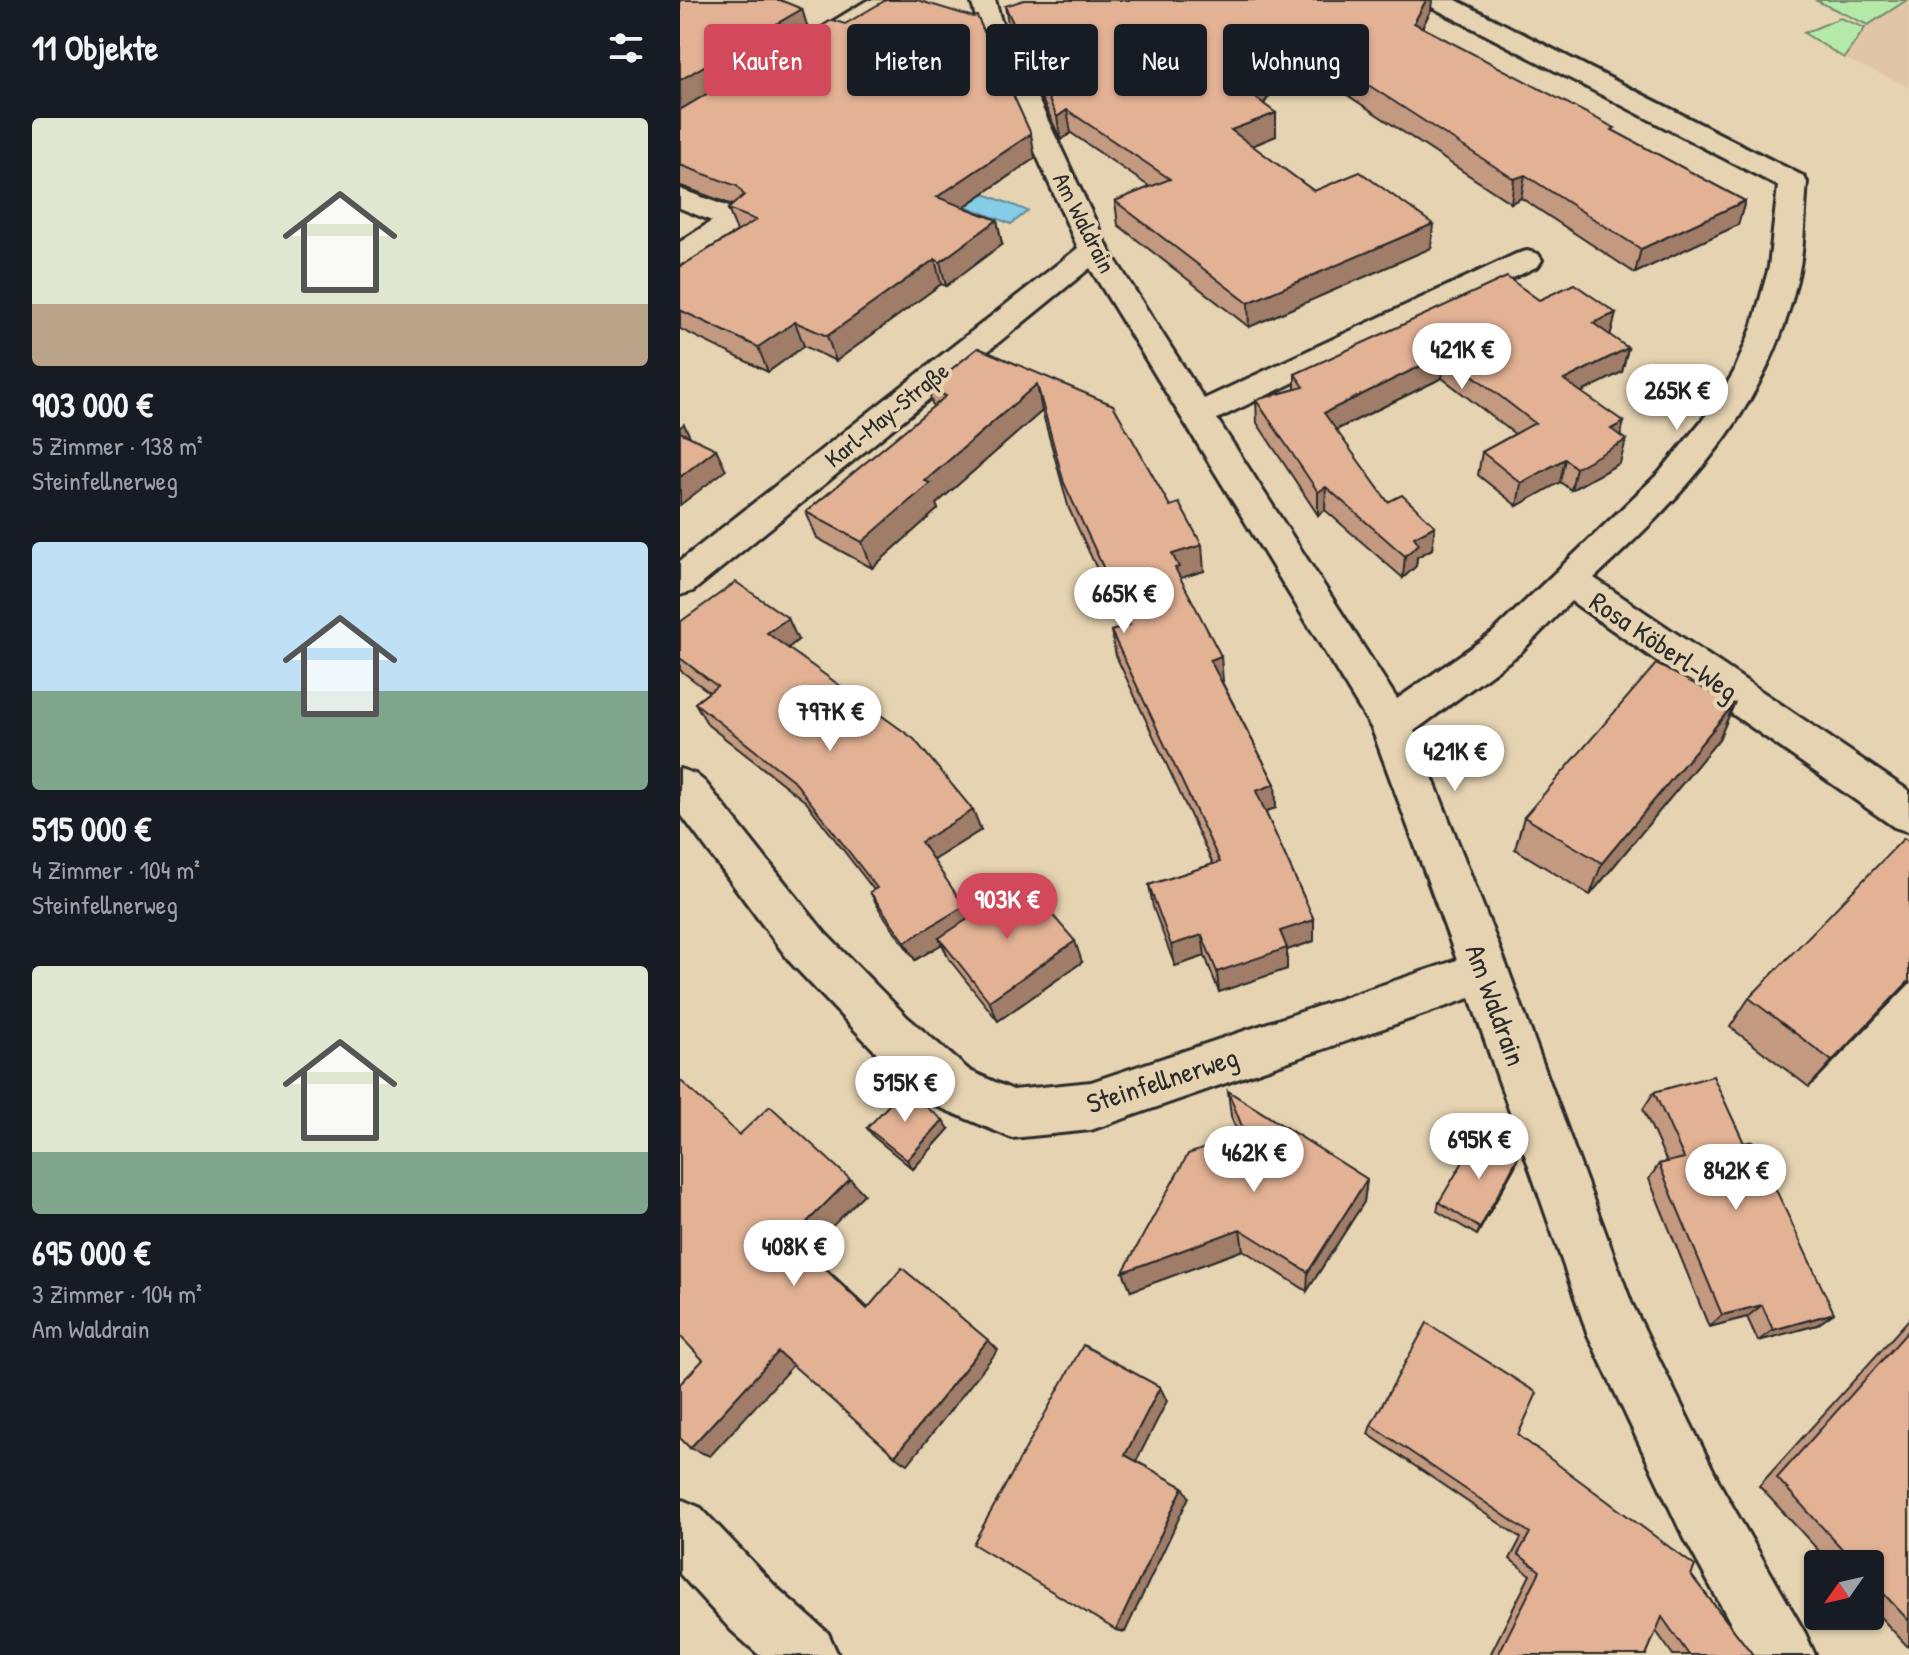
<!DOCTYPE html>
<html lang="de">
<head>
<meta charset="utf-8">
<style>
  :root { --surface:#171b24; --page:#242831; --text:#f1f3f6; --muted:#9ea1a6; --accent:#d1495b }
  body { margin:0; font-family:"Patrick Hand",sans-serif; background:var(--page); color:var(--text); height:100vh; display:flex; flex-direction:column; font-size:30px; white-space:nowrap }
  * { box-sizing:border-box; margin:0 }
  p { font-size:26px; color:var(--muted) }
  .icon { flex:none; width:44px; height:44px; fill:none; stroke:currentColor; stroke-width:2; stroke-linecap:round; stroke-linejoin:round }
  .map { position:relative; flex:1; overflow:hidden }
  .side { display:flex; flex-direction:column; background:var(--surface); width:680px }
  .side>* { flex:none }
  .top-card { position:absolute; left:24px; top:24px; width:760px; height:72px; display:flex; gap:16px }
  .needle { width:52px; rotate:236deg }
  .tools { position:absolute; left:1124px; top:1550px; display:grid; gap:16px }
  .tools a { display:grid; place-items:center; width:80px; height:80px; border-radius:8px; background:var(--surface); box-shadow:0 2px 6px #0004; font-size:40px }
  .price { position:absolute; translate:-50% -68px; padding:0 18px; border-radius:28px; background:#fff; color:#222; font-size:26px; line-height:52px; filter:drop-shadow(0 2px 4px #0008) }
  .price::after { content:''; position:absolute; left:50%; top:48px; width:24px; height:18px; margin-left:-12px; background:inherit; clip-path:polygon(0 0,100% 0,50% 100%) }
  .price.current { background:var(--accent); color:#fff }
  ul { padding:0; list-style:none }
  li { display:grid; align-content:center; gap:16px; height:424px; padding:0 32px }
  li span { display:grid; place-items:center; height:248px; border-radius:8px; color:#555 }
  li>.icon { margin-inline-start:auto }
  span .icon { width:144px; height:144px; fill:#fffc; stroke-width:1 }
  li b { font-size:34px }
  h2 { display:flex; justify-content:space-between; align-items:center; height:96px; padding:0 32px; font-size:34px }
  .tag { padding:0 28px; border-radius:8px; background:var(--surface); box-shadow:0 2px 6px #0004; font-size:28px; line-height:72px }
  .tag.current { background:var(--accent); color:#fff }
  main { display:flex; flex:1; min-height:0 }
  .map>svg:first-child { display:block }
</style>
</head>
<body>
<main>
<section class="side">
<h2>11 Objekte<svg class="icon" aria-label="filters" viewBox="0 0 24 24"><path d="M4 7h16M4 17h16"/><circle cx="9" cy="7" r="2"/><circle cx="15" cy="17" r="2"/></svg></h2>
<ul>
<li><span style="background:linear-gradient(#dfe7d0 75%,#b9a48a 0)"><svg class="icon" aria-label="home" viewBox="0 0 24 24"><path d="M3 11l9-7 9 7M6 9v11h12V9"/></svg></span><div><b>903 000 €</b><p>5 Zimmer · 138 m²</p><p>Steinfellnerweg</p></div></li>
<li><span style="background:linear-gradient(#bfe0f5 60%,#7fa58c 0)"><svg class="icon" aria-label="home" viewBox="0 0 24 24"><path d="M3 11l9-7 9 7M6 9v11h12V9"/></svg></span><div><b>515 000 €</b><p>4 Zimmer · 104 m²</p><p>Steinfellnerweg</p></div></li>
<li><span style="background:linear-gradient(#dfe7d0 75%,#7fa58c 0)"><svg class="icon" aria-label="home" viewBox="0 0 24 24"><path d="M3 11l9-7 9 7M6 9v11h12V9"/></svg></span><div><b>695 000 €</b><p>3 Zimmer · 104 m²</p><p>Am Waldrain</p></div></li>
</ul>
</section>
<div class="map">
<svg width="1229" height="1655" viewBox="0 0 1229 1655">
  <rect width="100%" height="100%" fill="#e5d3b1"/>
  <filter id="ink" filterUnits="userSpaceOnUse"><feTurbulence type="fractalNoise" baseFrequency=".0125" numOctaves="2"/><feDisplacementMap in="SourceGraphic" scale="16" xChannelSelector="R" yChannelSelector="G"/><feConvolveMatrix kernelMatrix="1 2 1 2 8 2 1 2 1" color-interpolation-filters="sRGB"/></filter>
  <g filter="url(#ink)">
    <!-- built -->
    <polygon fill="#e0c6a6" points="1229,0 1229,87 1164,58 1188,25"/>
    <!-- green -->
    <g fill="#b5e9aa" stroke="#708a6a" stroke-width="2">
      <polygon points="1135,0 1227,0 1188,25"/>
      <polygon points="1160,18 1185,28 1164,58 1124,33"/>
    </g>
    <!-- water -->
    <polygon fill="#87cde8" stroke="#628c9c" stroke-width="2" points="302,193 348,211 331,224 285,206"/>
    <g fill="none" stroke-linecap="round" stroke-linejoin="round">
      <defs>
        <g id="minor">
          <polygon points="188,0 217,0 137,52 119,52 115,47 119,42"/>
          <path d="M291,0H315L321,21L429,250L524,399L836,254L847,251L858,254L862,260L858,266L537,419L717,699L812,633L979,473L1033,407L1054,372L1072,328L1089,267L1098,186L748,5L745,0H776L1123,176L1127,182C1124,214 1125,248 1117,280C1088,409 1008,491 914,578L1229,791V832L1214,827L891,601L840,653L734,731L829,972L951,1302L1042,1488L1125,1633L1135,1655H1068L1000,1530L908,1335L790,998L411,1130L332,1138L254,1105L193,1049L111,963L0,813V769L15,774L25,782L145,933L227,1017L290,1071L333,1090L411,1082L777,960L692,729L410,268L13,591L0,595V561L398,248L297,21Z"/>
          <polygon points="0,189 65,213 70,219 65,225 11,261 0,264 0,242 32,221 0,208"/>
          <polygon points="0,1499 21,1508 96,1587 148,1633 158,1655 79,1655 52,1631 0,1574"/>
        </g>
      </defs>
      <!-- minor casing -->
      <use href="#minor" stroke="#2b2b2b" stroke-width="6"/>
      <!-- minor -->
      <use href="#minor" fill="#e5d3b1" fill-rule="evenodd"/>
    </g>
    <!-- wall -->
    <g fill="#c39980" stroke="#2b2b2b" stroke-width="2">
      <polygon points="325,6 751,10 742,28 1065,201 1058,225 955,273 841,198 831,203 614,60 584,104 596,136 572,146 634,191 751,248 569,327 438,225 435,201 470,187 391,133 381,140 329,29"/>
      <polygon points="0,110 355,158 284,207 317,220 322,244 266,286 261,284 156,361 124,346 88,372 0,329 0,267 57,231 48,209 53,205 1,186 0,187"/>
      <polygon points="859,300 936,313 930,336 948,348 942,372 901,392 940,436 940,463 891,490 880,482 837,506 798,475 802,452 835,434 762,378 656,430 708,502 755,526 752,549 737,557 736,566 723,578 645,510 638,515 577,423 576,400 615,389 615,374"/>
      <polygon points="298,348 433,405 524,571 500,578 543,681 542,682 595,784 596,808 585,811 634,920 634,941 607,950 607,969 539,992 525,956 495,966 473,907 469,885 533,864 436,656 431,631 444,627 389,509 362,411 256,504 258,509 192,568 137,538 126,512 253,407 248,388"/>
      <polygon points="0,622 118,640 108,648 293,810 301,830 253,860 289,918 402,962 318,1021 269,959 262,944 235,960 201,912 190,892 194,890 126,802 28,725 15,703 29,692 0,670"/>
      <polygon points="1054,704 1039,739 910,895 835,849 844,817"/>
      <polygon points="1229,983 1129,1087 1050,1027 1069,998"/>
      <polygon points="548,1091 687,1179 684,1202 627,1291 563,1250 451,1291 559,1136 551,1116"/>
      <polygon points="974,1092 1064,1143 1154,1313 1137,1325 1078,1341 1067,1317 1029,1327 969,1179 979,1164 987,1162 963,1109"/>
      <polygon points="187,1128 269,1129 233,1169 194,1137"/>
      <polygon points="835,1166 797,1235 757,1211 759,1202"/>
      <polygon points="1229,1319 1229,1648 1190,1606 1190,1564 1151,1564 1079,1486"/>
      <polygon points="691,1425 838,1435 1011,1575 1073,1655 993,1655 976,1631 966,1655 810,1655 850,1575 830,1559 841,1538 688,1434"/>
    </g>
    <!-- shaded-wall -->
    <g fill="#9f7d68" stroke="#2b2b2b" stroke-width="2">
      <polygon points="746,0 752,0 751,10 732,46 734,23"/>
      <polygon points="122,9 129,32 0,110 0,80"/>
      <polygon points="614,37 614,60 573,119 573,96"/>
      <polygon points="387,110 391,133 381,140 377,117"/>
      <polygon points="596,113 596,136 552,154 551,130"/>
      <polygon points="351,134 355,158 263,221 257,197"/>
      <polygon points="845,175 841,198 831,203 834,179"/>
      <polygon points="1065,201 1058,225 955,273 961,249"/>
      <polygon points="317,220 322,244 266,286 260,262"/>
      <polygon points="753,224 751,248 569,327 568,303"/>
      <polygon points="255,259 261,284 156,361 147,336"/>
      <polygon points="936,313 930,336 913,323"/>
      <polygon points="115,322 124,346 88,372 78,347"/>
      <polygon points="948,348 942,372 880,403 884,380"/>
      <polygon points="765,354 762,378 643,436 644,413"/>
      <polygon points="357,384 362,411 256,504 258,509 192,568 182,542 245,481"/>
      <polygon points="944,422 938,445 946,440 940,463 891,490 896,468 931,429"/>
      <polygon points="4,424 14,445 0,439 0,427"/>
      <polygon points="36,449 46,470 0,505 0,477"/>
      <polygon points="885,459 880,482 837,506 841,483"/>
      <polygon points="646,487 645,510 638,515 638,492"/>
      <polygon points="755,526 752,549 737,557 736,566 723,578 725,556 734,537"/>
      <polygon points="522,545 524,571 500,578 501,592 492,554"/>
      <polygon points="108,618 118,640 98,656 87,633"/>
      <polygon points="541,656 543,681 532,685 530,660"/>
      <polygon points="1054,704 1039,739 910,895 922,863"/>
      <polygon points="595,784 596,808 577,814 576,791"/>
      <polygon points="293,810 301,830 250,862 241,842"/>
      <polygon points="284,906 292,926 259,938 262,944 235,960 225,942"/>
      <polygon points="634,920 634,941 607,950 607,969 539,992 537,972 600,931"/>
      <polygon points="522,935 525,956 495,966 491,945"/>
      <polygon points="395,941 402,962 318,1021 309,1001"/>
      <polygon points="1229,981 1229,983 1129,1087 1152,1061"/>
      <polygon points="263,1120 269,1129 233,1169 227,1160"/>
      <polygon points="838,1157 835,1166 797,1235 800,1228"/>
      <polygon points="170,1179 184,1194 128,1251 201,1320 112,1237"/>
      <polygon points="687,1179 684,1202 627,1291 628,1272"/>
      <polygon points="560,1229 563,1250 451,1291 443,1272"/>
      <polygon points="1082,1305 1067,1317 1029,1327 1042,1315"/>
      <polygon points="1154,1313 1137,1325 1078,1341 1093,1330"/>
      <polygon points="308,1340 318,1350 228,1464 215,1456"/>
      <polygon points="98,1352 115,1363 30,1456 10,1448"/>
      <polygon points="480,1387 487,1401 454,1466 445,1455"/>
      <polygon points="503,1487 509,1497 445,1632 436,1630"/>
    </g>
    <!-- building -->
    <g fill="#e3b295" stroke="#2b2b2b" stroke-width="2">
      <polygon points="0,0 100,0 122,9 0,80"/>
      <polygon points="206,0 237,0 293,17 297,16 351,134 257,197 317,220 260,262 255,259 147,336 115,322 78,347 0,310 0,267 76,220 48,209 64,195 57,186 0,165 0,110 152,20 165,24"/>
      <polygon points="344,0 746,0 734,23 935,128 932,130 1065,201 961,249 845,175 834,179 614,37 573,96 596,113 551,130 634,191 680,172 753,224 568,303 435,201 490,179 387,110 377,117 325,6"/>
      <polygon points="827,277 859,300 894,284 936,313 913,323 948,348 884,380 944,422 931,429 946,440 896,468 885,459 841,483 802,452 855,423 765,354 644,413 708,502 722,495 755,526 734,537 739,544 725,556 646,487 638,492 576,400 624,387 615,374"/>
      <polygon points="298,348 433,405 490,506 499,503 522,545 492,554 499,567 495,568 541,656 530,660 595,784 576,791 634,920 600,931 607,948 537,972 522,935 491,945 469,885 540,862 431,631 450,625 384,483 357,384 245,481 250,483 182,542 126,512 266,396 248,388"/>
      <polygon points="0,432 36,449 0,477"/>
      <polygon points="56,582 108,618 87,633 234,739 293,810 241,842 284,906 225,942 190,892 197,888 114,781 15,703 37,686 0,658 0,622"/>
      <polygon points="976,664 1054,704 922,863 844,817"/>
      <polygon points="1224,838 1229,842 1229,981 1152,1061 1069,998"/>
      <polygon points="344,882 395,941 309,1001 259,938"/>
      <polygon points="1033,1076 1064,1143 1073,1141 1154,1313 1093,1330 1082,1305 1042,1315 979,1164 1004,1158 974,1092"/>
      <polygon points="0,1080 59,1135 90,1106 170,1179 112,1237 187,1309 222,1268 308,1340 215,1456 98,1352 10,1448 0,1438 0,1384 23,1360 0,1336"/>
      <polygon points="224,1089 263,1120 227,1160 187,1128"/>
      <polygon points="548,1091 687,1179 628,1272 560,1229 443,1272 508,1154 565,1134"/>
      <polygon points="799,1135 838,1157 800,1228 759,1202"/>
      <polygon points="747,1323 857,1393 838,1435 1015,1566 1011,1575 1073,1655 1009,1655 982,1617 966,1655 818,1655 860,1571 838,1554 850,1533 691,1425"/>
      <polygon points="1229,1330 1229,1621 1190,1579 1190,1564 1176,1564 1097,1478"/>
      <polygon points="403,1345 480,1387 445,1455 503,1487 436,1630 293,1544"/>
    </g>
  </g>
  <g text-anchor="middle" stroke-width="8" stroke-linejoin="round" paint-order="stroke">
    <!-- far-street labels -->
    <g font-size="24" fill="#2b2b2b" stroke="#e5d3b1">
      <text transform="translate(404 223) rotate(63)" y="8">Am Waldrain</text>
      <text transform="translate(207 415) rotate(-39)" y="8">Karl-May-Straße</text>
    </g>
    <!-- street labels -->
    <g font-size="28" fill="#2b2b2b" stroke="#e5d3b1">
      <text transform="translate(984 646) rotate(34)" y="10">Rosa Köberl-Weg</text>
      <text transform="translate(816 1005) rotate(70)" y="10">Am Waldrain</text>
      <text transform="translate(482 1080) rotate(-18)" y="10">Steinfellnerweg</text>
    </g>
  </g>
</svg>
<div class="tools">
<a><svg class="needle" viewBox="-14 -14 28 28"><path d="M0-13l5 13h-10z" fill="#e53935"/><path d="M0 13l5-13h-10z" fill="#9ea1a6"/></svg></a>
</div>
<b class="price" style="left:782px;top:391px">421K €</b>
<b class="price" style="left:997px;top:432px">265K €</b>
<b class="price" style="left:444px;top:635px">665K €</b>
<b class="price" style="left:150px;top:753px">797K €</b>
<b class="price" style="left:775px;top:793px">421K €</b>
<b class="price current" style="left:327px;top:941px">903K €</b>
<b class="price" style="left:225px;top:1124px">515K €</b>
<b class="price" style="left:799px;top:1181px">695K €</b>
<b class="price" style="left:574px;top:1194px">462K €</b>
<b class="price" style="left:1056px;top:1212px">842K €</b>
<b class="price" style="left:114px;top:1288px">408K €</b>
<div class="top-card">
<a class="tag current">Kaufen</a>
<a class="tag">Mieten</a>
<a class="tag">Filter</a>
<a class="tag">Neu</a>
<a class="tag">Wohnung</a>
</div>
</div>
</main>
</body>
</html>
